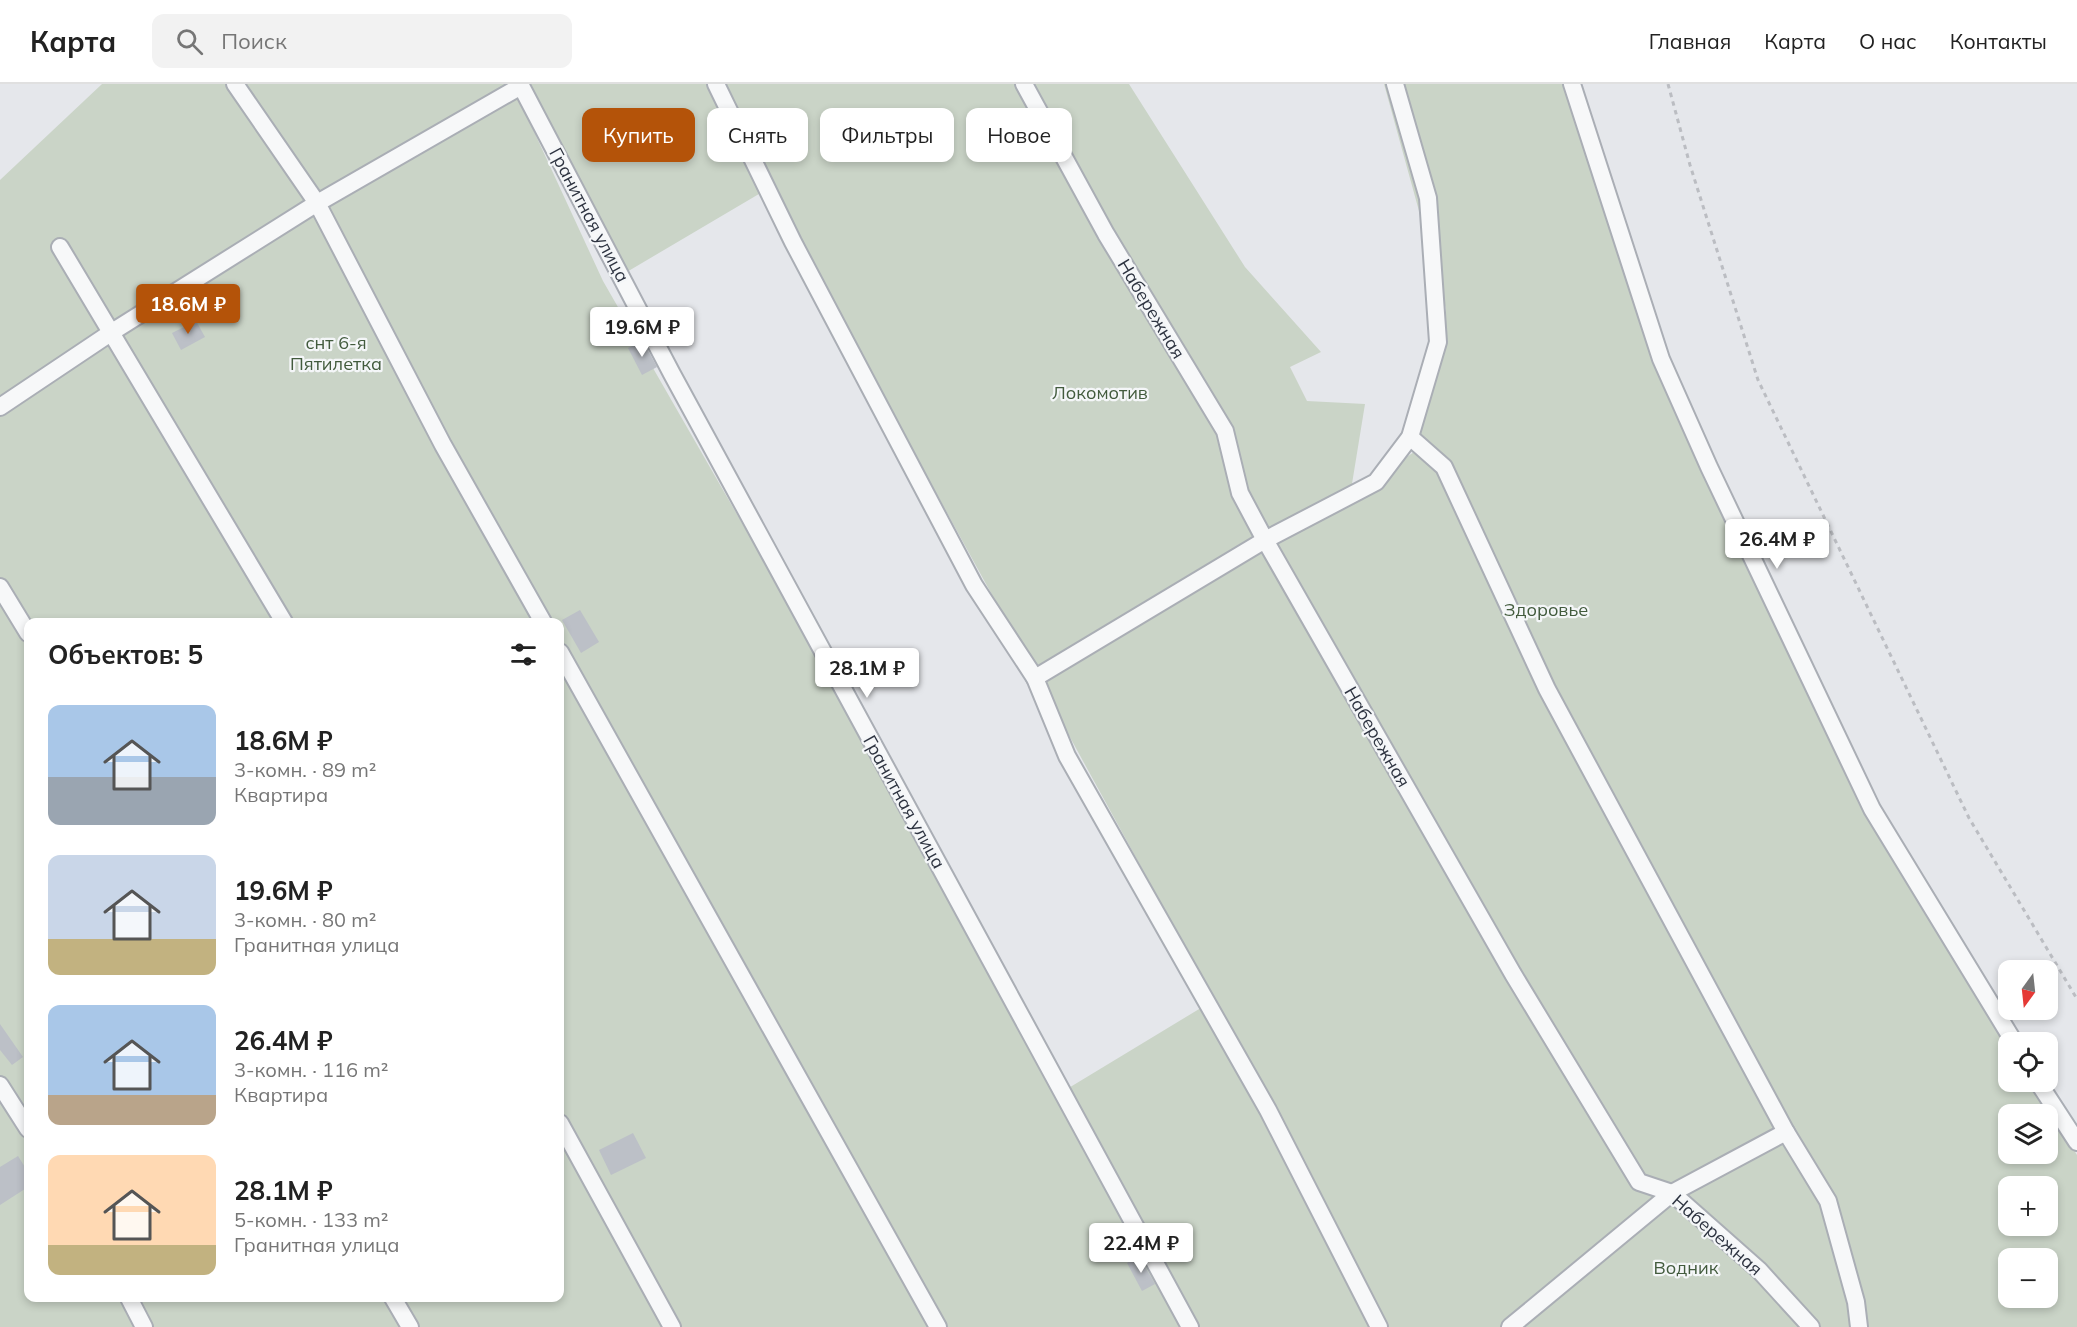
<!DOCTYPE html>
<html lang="ru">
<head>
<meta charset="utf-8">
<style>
  :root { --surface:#fff; --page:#f2f2f2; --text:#222; --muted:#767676; --line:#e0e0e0; --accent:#b45309 }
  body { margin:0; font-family:Mulish,sans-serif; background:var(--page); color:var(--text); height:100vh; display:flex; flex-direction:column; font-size:22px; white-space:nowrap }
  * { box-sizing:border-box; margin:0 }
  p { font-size:20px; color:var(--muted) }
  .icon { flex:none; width:33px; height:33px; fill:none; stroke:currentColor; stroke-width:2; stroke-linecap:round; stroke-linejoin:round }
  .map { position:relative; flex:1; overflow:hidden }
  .panel { position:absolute; left:24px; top:534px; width:540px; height:684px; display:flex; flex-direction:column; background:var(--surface); border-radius:12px; box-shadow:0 3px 9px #0003 }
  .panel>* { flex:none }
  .hud { position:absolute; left:582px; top:24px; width:570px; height:54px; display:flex; gap:12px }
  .needle { width:39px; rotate:195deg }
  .controls { position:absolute; left:1998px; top:876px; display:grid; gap:12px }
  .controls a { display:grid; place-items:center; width:60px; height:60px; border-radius:12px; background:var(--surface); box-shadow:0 3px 9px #0003; font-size:30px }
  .price { position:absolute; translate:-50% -51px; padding:0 14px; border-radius:6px; background:#fff; color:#222; font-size:20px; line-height:39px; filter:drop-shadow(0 2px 3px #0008) }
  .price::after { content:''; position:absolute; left:50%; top:36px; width:18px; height:14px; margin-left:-9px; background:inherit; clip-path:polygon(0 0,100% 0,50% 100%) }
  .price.selected { background:var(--accent); color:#fff }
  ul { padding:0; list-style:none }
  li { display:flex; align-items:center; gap:18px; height:150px; padding:0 24px }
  li span { display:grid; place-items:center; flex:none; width:168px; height:120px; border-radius:12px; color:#555 }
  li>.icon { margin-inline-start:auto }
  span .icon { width:72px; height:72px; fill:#fffc; stroke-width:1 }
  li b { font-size:26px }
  h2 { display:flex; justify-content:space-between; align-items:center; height:72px; padding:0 24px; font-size:26px }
  .chip { padding:0 21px; border-radius:12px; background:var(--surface); box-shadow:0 3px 9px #0003; font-size:21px; line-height:54px }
  .chip.selected { background:var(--accent); color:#fff }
  header { display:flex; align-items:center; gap:36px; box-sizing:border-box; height:84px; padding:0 30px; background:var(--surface); border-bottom:2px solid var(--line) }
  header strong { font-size:28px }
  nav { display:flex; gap:33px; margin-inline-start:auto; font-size:21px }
  .search { width:420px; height:54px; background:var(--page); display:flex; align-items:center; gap:15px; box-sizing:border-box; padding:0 21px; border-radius:12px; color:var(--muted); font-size:22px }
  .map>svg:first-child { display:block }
</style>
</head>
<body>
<header>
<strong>Карта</strong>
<div class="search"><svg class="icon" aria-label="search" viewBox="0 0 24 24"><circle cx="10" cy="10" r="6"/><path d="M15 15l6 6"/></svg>Поиск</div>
<nav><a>Главная</a><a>Карта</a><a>О нас</a><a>Контакты</a></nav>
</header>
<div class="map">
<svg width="2077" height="1243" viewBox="0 0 2077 1243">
  <rect width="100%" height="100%" fill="#e5e7eb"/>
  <!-- green -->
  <path fill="#cad4c7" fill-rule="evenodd" d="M102,0H512L603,197L1067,1005L1214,916L769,104L620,192L523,0H1129L1245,183L1321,268L1290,283L1307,317L1365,320L1350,412L1414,368L1446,225L1384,0H1566L1618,165L1746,474L2010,958L2008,998H2031L2077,1071V1243H0V96ZM28,538H560V1214H28ZM2008,1030H2048V1070H2008ZM2008,1102H2048V1142H2008ZM2008,1174H2048V1214H2008Z"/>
  <!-- building -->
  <g fill="#bcc0c7">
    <polygon points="196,237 205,253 181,266 172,249"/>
    <polygon points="643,257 657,283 642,291 628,264"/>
    <polygon points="580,526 599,558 581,569 562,536"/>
    <polygon points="0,940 23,973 12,981 0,966"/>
    <polygon points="633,1049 646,1074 611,1091 599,1066"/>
    <polygon points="18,1072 28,1088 28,1103 0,1121 0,1083"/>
    <polygon points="1139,1172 1155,1200 1142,1207 1127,1179"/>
  </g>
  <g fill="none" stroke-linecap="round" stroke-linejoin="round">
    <defs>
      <g id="minor">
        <polyline points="235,0 317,119 443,361 543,538"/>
        <polyline points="520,0 672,290 1190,1243"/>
        <polyline points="716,0 793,158 974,501 1035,594 1067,672 1268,1026 1379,1243"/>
        <polyline points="1024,0 1106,150 1225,347 1240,409 1265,456 1513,890 1639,1098 1672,1109 1759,1186 1811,1243"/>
        <polyline points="1572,0 1661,275 1709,383 1872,725 2014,958"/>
        <polyline points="60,163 284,538"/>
        <polyline points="0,323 112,248 314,121 521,2"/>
        <polyline points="1410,353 1444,383 1547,605 1786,1048 1828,1117 1856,1218 1859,1243"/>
        <polyline points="0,503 28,549"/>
        <polyline points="560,568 938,1243"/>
        <polyline points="1035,594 1265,456 1376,398 1410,353 1438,258 1428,114 1395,0"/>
        <polyline points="2038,998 2077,1058"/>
        <polyline points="0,1001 28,1045"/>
        <polyline points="560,1039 672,1243"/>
        <polyline points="129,1214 144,1243"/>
        <polyline points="393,1214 410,1243"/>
        <polyline points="1510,1243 1672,1109 1786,1048"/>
      </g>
    </defs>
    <!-- minor casing -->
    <use href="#minor" stroke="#aaaeb5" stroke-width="20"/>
    <!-- path -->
    <polyline stroke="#bbbdc2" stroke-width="3" stroke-dasharray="4.5 4.5" stroke-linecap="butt" points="1668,0 1690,81 1758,296 1969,734 2077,915"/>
    <!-- minor -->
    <use href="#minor" stroke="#f7f8f9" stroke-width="16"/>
  </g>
  <g text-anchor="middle" stroke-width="4.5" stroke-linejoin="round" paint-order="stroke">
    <!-- street labels -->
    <g font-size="18" fill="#2e3441" stroke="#f4f6f8">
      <text transform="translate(589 131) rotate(62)" y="6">Гранитная улица</text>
      <text transform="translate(1151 225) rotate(59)" y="6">Набережная</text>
      <text transform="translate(1377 653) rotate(60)" y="6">Набережная</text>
      <text transform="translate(904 718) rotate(61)" y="6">Гранитная улица</text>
      <text transform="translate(1717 1151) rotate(41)" y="6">Набережная</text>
    </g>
    <!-- park labels -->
    <g font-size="18" fill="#425b3d" stroke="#f4f6f8">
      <text x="336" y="265">снт 6-я<tspan x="336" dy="21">Пятилетка</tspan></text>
      <text x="1100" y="315">Локомотив</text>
      <text x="1546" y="532">Здоровье</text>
      <text x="1686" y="1190">Водник</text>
    </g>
  </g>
</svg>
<div class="controls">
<a><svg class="needle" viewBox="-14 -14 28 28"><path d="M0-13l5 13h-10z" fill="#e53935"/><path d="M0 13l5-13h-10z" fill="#767676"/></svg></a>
<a><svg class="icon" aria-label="locate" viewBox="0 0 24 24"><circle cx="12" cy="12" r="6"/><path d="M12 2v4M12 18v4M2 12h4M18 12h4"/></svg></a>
<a><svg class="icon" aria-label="layers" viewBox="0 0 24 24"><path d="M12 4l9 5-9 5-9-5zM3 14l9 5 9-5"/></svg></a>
<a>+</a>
<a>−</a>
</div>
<b class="price selected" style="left:188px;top:251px">18.6M ₽</b>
<b class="price" style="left:642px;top:274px">19.6M ₽</b>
<b class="price" style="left:1777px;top:486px">26.4M ₽</b>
<b class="price" style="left:867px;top:615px">28.1M ₽</b>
<b class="price" style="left:1141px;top:1190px">22.4M ₽</b>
<div class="hud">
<a class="chip selected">Купить</a>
<a class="chip">Снять</a>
<a class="chip">Фильтры</a>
<a class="chip">Новое</a>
</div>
<section class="panel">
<h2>Объектов: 5<svg class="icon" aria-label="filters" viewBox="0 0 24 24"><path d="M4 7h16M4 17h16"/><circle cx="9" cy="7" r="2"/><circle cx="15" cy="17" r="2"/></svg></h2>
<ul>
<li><span style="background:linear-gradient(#a9c7e8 60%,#9aa5b1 0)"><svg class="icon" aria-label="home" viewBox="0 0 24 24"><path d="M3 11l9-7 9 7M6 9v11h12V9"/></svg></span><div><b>18.6M ₽</b><p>3-комн. · 89 m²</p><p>Квартира</p></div></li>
<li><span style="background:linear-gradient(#c9d6e8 70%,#c2b280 0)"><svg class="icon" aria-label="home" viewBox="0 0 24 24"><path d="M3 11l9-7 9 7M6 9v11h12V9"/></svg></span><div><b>19.6M ₽</b><p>3-комн. · 80 m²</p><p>Гранитная улица</p></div></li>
<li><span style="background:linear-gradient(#a9c7e8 75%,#b9a48a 0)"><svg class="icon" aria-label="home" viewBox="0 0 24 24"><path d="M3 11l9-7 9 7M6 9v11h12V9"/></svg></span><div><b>26.4M ₽</b><p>3-комн. · 116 m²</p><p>Квартира</p></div></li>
<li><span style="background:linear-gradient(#ffd9b3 75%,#c2b280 0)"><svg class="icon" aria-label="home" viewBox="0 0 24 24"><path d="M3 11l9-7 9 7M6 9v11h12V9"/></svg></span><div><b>28.1M ₽</b><p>5-комн. · 133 m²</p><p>Гранитная улица</p></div></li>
</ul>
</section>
</div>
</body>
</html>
